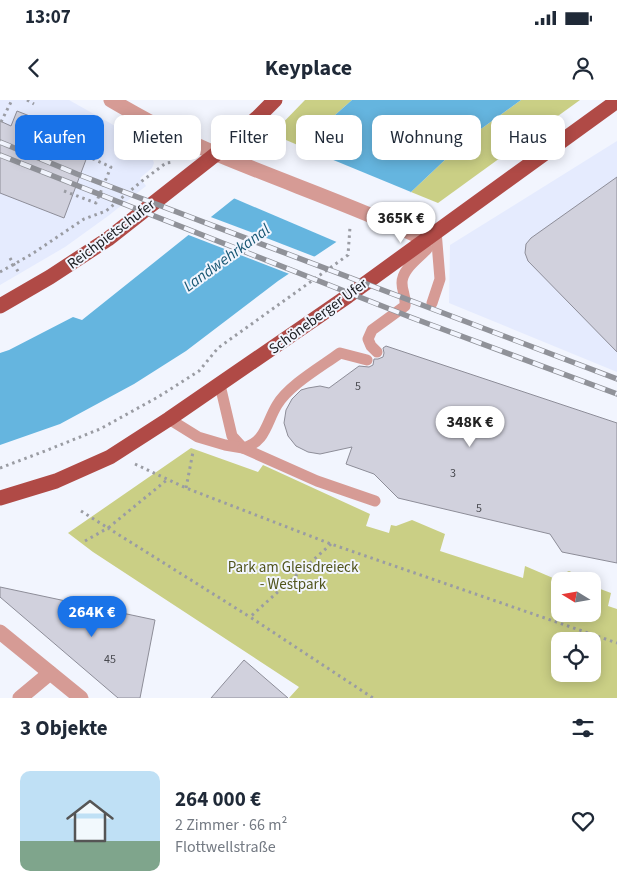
<!DOCTYPE html>
<html lang="de">
<head>
<meta charset="utf-8">
<style>
  :root { --surface:#fff; --page:#f2f2f3; --text:#1f2937; --muted:#747a83; --accent:#1a73e8 }
  body { margin:0; font-family:"Source Sans 3",sans-serif; background:var(--page); color:var(--text); height:100vh; display:flex; flex-direction:column; font-size:19px; white-space:nowrap }
  * { box-sizing:border-box; margin:0 }
  p { font-size:16px; color:var(--muted) }
  .icon { flex:none; width:28px; height:28px; fill:none; stroke:currentColor; stroke-width:2; stroke-linecap:round; stroke-linejoin:round }
  .map { position:relative; height:598px; overflow:hidden }
  .side { display:flex; flex-direction:column; background:var(--surface); flex:1 }
  .side>* { flex:none }
  .banner { position:absolute; left:15px; top:15px; width:588px; height:45px; display:flex; gap:10px }
  .needle { width:32px; rotate:281deg }
  .controls { position:absolute; left:551px; top:472px; display:grid; gap:10px }
  .controls a { display:grid; place-items:center; width:50px; height:50px; border-radius:10px; background:var(--surface); box-shadow:0 2px 12px #0003; font-size:25px }
  .price { position:absolute; translate:-50% -42px; padding:0 11px; border-radius:18px; background:#fff; color:#222; font-size:16px; line-height:32px; filter:drop-shadow(0 1px 2px #0008) }
  .price::after { content:''; position:absolute; left:50%; top:30px; width:15px; height:11px; margin-left:-8px; background:inherit; clip-path:polygon(0 0,100% 0,50% 100%) }
  .price.current { background:var(--accent); color:#fff }
  ul { padding:0; list-style:none }
  li { display:flex; align-items:center; gap:15px; height:125px; padding:0 20px }
  li span { display:grid; place-items:center; flex:none; width:140px; height:100px; border-radius:10px; color:#555 }
  li>.icon { margin-inline-start:auto }
  span .icon { width:60px; height:60px; fill:#fffc; stroke-width:1 }
  li b { font-size:21px }
  h2 { display:flex; justify-content:space-between; align-items:center; height:60px; padding:0 20px; font-size:21px }
  .tag { padding:0 18px; border-radius:10px; background:var(--surface); box-shadow:0 2px 12px #0003; font-size:18px; line-height:45px }
  .tag.current { background:var(--accent); color:#fff }
  .status { display:flex; justify-content:space-between; align-items:center; height:35px; padding:0 25px; background:var(--surface); direction:ltr }
  .status svg { height:14px; fill:currentColor }
  header { display:flex; justify-content:space-between; align-items:center; height:65px; padding:0 20px; background:var(--surface); font-size:22px; font-weight:700 }
  .map>svg:first-child { display:block }
</style>
</head>
<body>
<div class="status"><b>13:07</b><svg viewBox="0 0 49 12"><path d="M0 12V9h3v3zM5 12V6h3v6zM10 12V3h3v9zM15 12V0h3v12zM26 1h20v11H26zM47 4h2v5h-2z"/></svg></div>
<header><svg class="icon" aria-label="back" viewBox="0 0 24 24"><path d="M15 5l-7 7 7 7"/></svg>Keyplace<svg class="icon" aria-label="person" viewBox="0 0 24 24"><circle cx="12" cy="8" r="4"/><path d="M4 21q1-7 8-7t8 7"/></svg></header>
<div class="map">
<svg width="617" height="598" viewBox="0 0 617 598">
  <rect width="100%" height="100%" fill="#f2f5fe"/>
  <!-- built -->
  <g fill="#e5ebfe">
    <polygon points="0,0 69,0 140,40 148,47 154,63 152,68 140,78 146,86 108,116 65,147 0,185"/>
    <polygon points="617,41 617,272 449,203 450,145"/>
  </g>
  <!-- green -->
  <g fill="#cacf85" fill-rule="evenodd">
    <polygon points="305,0 352,0 300,46 272,34"/>
    <polygon points="521,0 580,0 438,103 411,92 467,39"/>
    <path d="M191,348L258,372L263,365L370,414L366,426L389,433L391,425L396,426L412,420L445,434L440,451L523,478L525,466L553,478L569,471L595,482V487L611,493L608,506L617,509V598H289L299,587L93,452L68,433ZM560,481H592V514H560ZM560,541H592V574H560Z"/>
  </g>
  <!-- water -->
  <polygon fill="#65b5df" points="352,0 521,0 467,39 411,92 278,181 186,251 134,284 60,324 0,345 0,253 9,250 73,217 82,220 300,46"/>
  <!-- pier -->
  <g fill="#f2f5fe">
    <polygon points="297,45 411,92 407,98 339,143 231,97"/>
    <polygon points="208,116 269,139 318,158 292,175 186,134"/>
  </g>
  <!-- building -->
  <g fill="#d1d1dd" stroke="#8d8d98">
    <polygon points="17,11 93,41 64,118 0,93 0,21 11,26"/>
    <polygon points="617,77 617,252 528,161 525,153 526,144 531,138"/>
    <polygon points="386,246 617,323 617,463 562,452 550,434 398,398 374,374 346,364 352,347 320,354 308,352 296,346 288,336 284,323 286,310 292,299 301,290 308,288 320,286 329,288 359,266 369,267 373,265 374,259 378,259 383,257 384,253 383,248"/>
    <polygon points="0,487 155,520 140,598 118,598 0,497"/>
    <polygon points="244,560 288,598 211,598"/>
  </g>
  <g fill="none" stroke-linecap="round" stroke-linejoin="round">
    <!-- path -->
    <g stroke="#9a9ca3" stroke-width="3" stroke-dasharray="2.5 4" stroke-linecap="butt">
      <polyline points="27,0 34,4"/>
      <polyline points="1,22 12,0"/>
      <polyline points="64,91 96,103 111,67 80,53"/>
      <polyline points="10,158 19,173"/>
      <polyline points="0,172 32,154 84,119 106,111 142,81 166,63 174,62"/>
      <polyline points="135,364 186,388 331,444 617,543"/>
      <polyline points="0,368 45,351 100,329 158,297 199,271 218,248 348,155 350,127"/>
      <polyline points="186,388 193,352"/>
      <polyline points="81,411 108,428 168,379"/>
      <polyline points="85,441 108,428 250,517"/>
      <polyline points="331,444 250,517 373,598"/>
    </g>
    <!-- service -->
    <g stroke="#d69b95" stroke-width="11">
      <polyline points="432,203 440,179 436,131"/>
      <path d="M377,252L371,246L368,239L372,230L405,206C406,195 402,192 402,183C402,169 418,159 427,149L425,139"/>
      <polyline points="220,285 232,336 243,348"/>
      <polyline points="169,319 198,337 225,345 243,348 317,381 375,401"/>
      <path d="M243,348C266,342 266,323 277,305C289,285 321,267 340,253L367,260"/>
    </g>
    <!-- minor -->
    <g stroke="#d69b95" stroke-width="15">
      <path d="M111,0C145,20 180,39 217,54C286,83 357,107 425,139"/>
      <polyline points="0,532 81,598"/>
      <polyline points="20,598 50,573"/>
    </g>
    <!-- primary -->
    <g stroke="#b04a46" stroke-width="15">
      <polyline points="0,206 50,177 108,139 216,54 257,18 275,0"/>
      <polyline points="0,398 56,381 110,357 169,319 348,196 617,1"/>
    </g>
    <defs>
      <g id="rail">
        <polyline points="0,42 77,74 617,279"/>
        <polyline points="0,55 410,217 617,294"/>
      </g>
    </defs>
    <!-- rail casing -->
    <use href="#rail" stroke="#909299" stroke-width="5.5"/>
    <!-- rail -->
    <use href="#rail" stroke="#f2f5fe" stroke-width="4" stroke-dasharray="11" stroke-linecap="butt"/>
  </g>
  <g text-anchor="middle" stroke-width="4" stroke-linejoin="round" paint-order="stroke">
    <!-- number labels -->
    <g font-size="12" fill="#48494f">
      <text x="358" y="290">5</text>
      <text x="453" y="377">3</text>
      <text x="479" y="412">5</text>
      <text x="110" y="563">45</text>
    </g>
    <!-- street labels -->
    <g font-size="15" fill="#1b1c20" stroke="#f2f5fe">
      <text transform="translate(111 134) rotate(-37)" y="5">Reichpietschufer</text>
      <text transform="translate(318 216) rotate(-36)" y="5">Schöneberger Ufer</text>
    </g>
    <!-- park labels -->
    <g font-size="15" fill="#52551d" stroke="#f2f5fe">
      <text x="293" y="472">Park am Gleisdreieck<tspan x="293" dy="17">- Westpark</tspan></text>
    </g>
    <!-- water labels -->
    <g font-size="16" font-style="italic" fill="#1a5875" stroke="#f2f5fe">
      <text transform="translate(226 157) rotate(-36)" y="6">Landwehrkanal</text>
    </g>
  </g>
</svg>
<div class="controls">
<a><svg class="needle" viewBox="-14 -14 28 28"><path d="M0-13l5 13h-10z" fill="#e53935"/><path d="M0 13l5-13h-10z" fill="#747a83"/></svg></a>
<a><svg class="icon" aria-label="locate" viewBox="0 0 24 24"><circle cx="12" cy="12" r="6"/><path d="M12 2v4M12 18v4M2 12h4M18 12h4"/></svg></a>
</div>
<b class="price" style="left:401px;top:144px">365K €</b>
<b class="price" style="left:470px;top:348px">348K €</b>
<b class="price current" style="left:92px;top:538px">264K €</b>
<div class="banner">
<a class="tag current">Kaufen</a>
<a class="tag">Mieten</a>
<a class="tag">Filter</a>
<a class="tag">Neu</a>
<a class="tag">Wohnung</a>
<a class="tag">Haus</a>
</div>
</div>
<section class="side">
<h2>3 Objekte<svg class="icon" aria-label="filters" viewBox="0 0 24 24"><path d="M4 7h16M4 17h16"/><circle cx="9" cy="7" r="2"/><circle cx="15" cy="17" r="2"/></svg></h2>
<ul>
<li><span style="background:linear-gradient(#bfe0f5 70%,#7fa58c 0)"><svg class="icon" aria-label="home" viewBox="0 0 24 24"><path d="M3 11l9-7 9 7M6 9v11h12V9"/></svg></span><div><b>264 000 €</b><p>2 Zimmer · 66 m²</p><p>Flottwellstraße</p></div><svg class="icon" aria-label="heart" viewBox="0 0 24 24"><path d="M12 20l-8-8c-3-5 5-10 8-4 3-6 11-1 8 4z"/></svg></li>
</ul>
</section>
</body>
</html>
